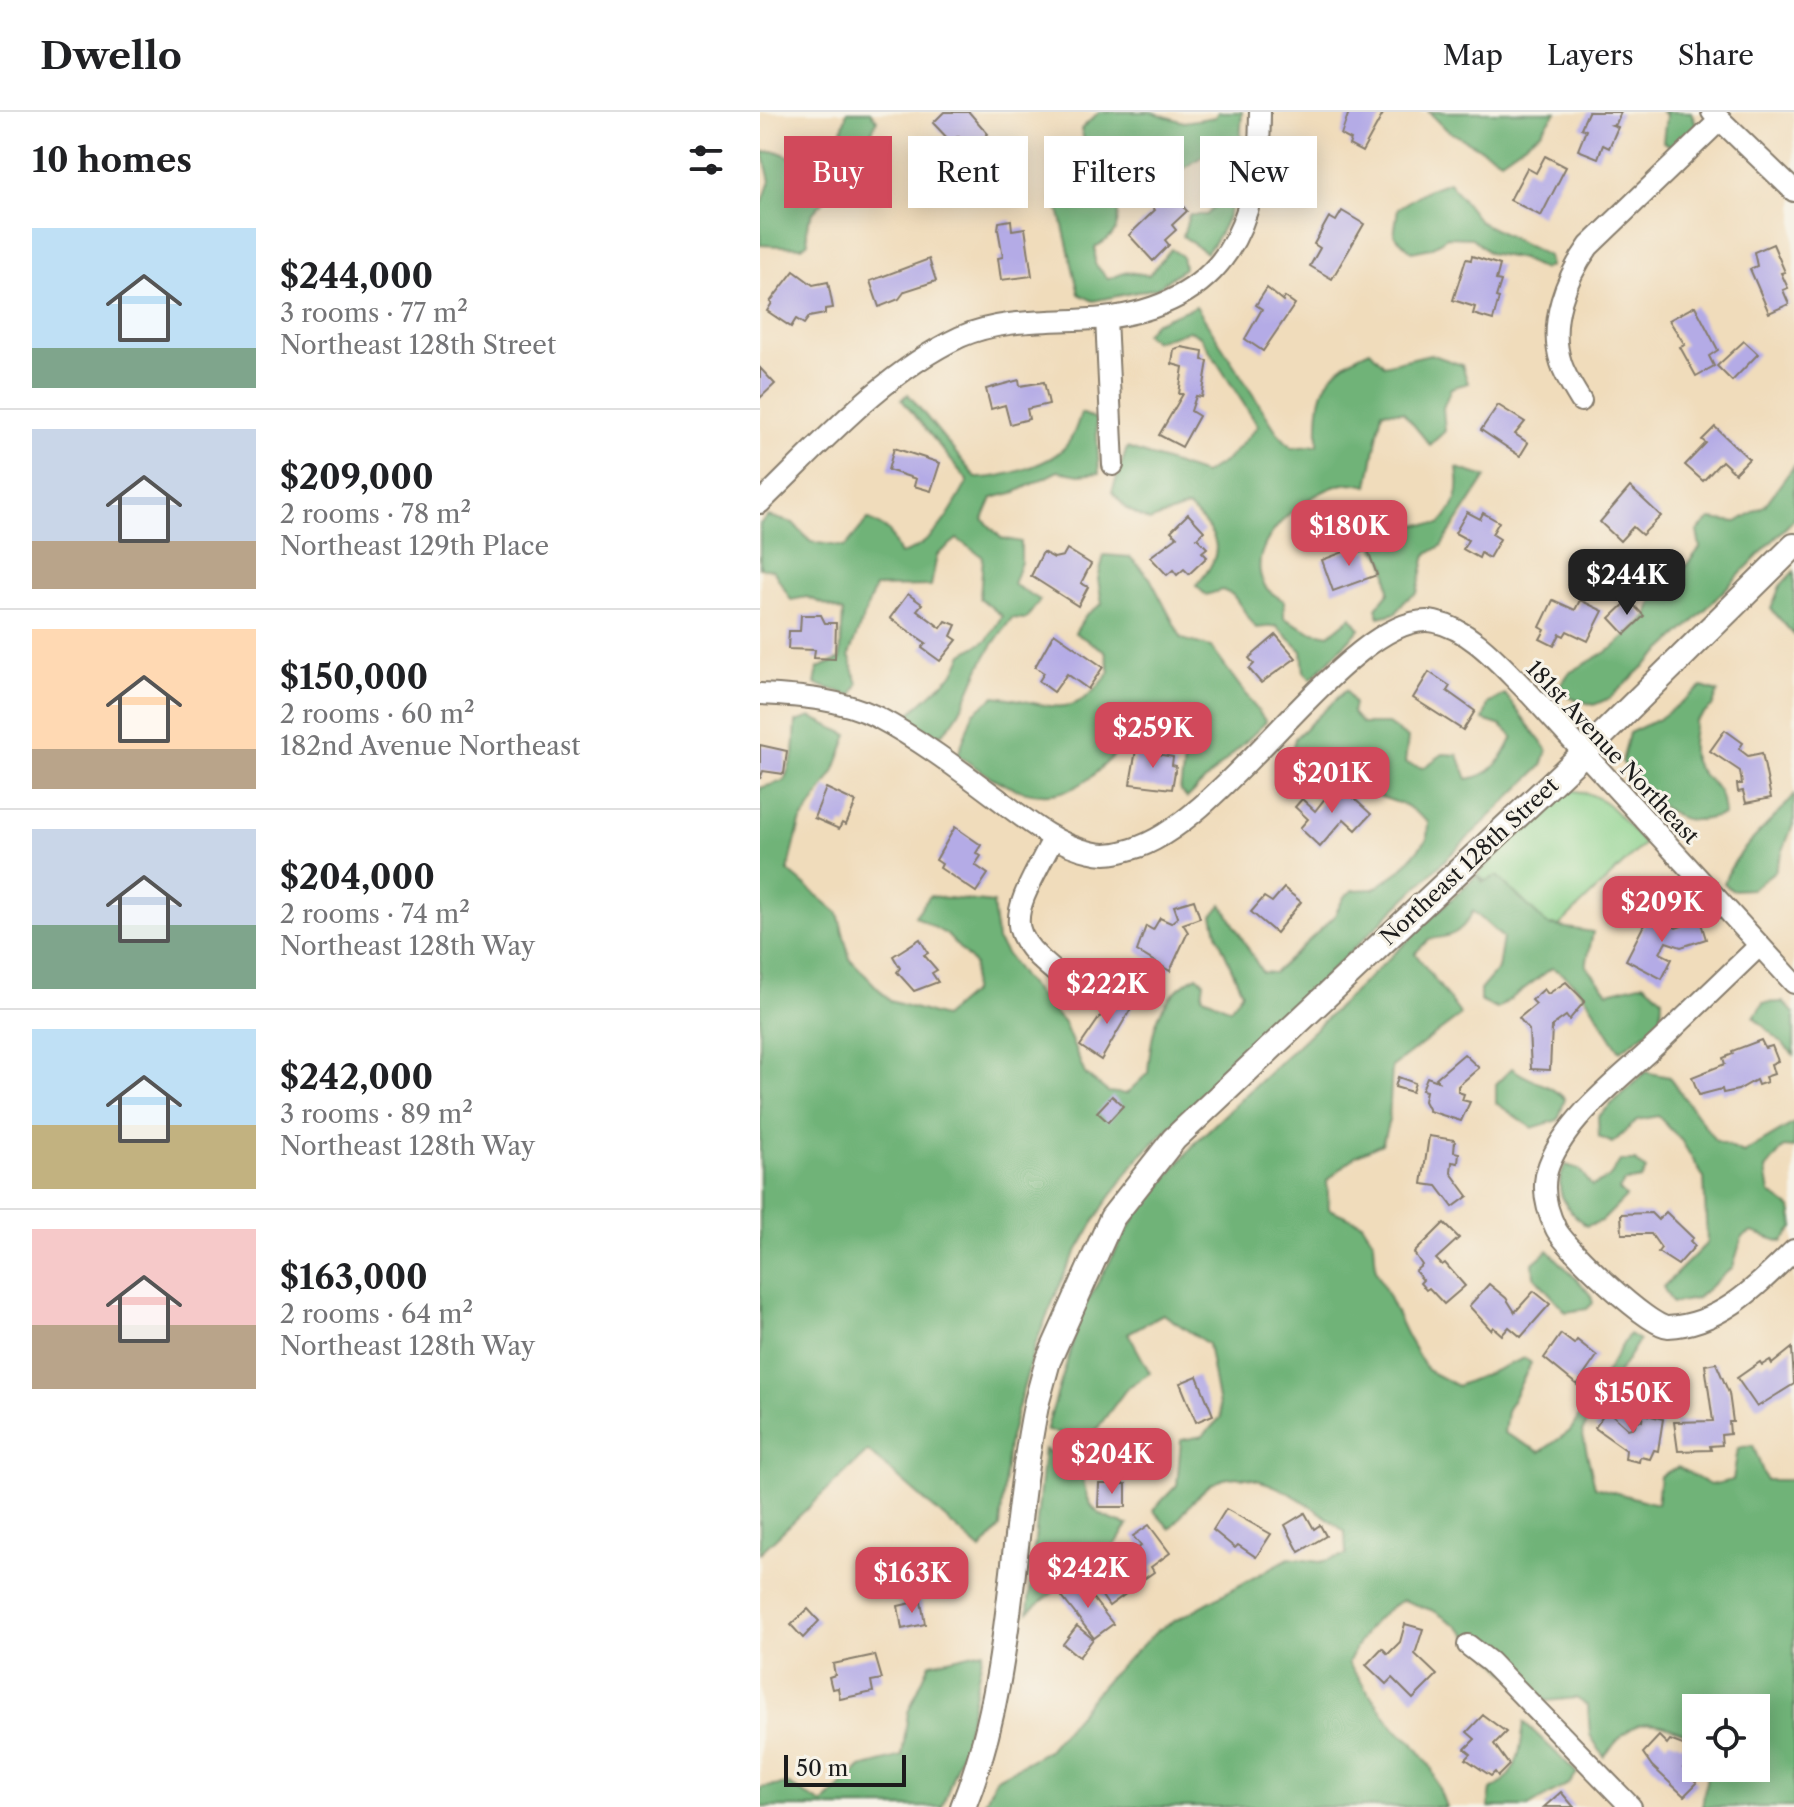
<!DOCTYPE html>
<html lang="en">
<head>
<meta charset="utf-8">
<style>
  :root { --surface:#fff; --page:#f2f2f2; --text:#202124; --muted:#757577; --line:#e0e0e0; --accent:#d1495b }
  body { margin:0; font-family:"Libre Caslon Text",serif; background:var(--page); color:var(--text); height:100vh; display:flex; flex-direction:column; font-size:30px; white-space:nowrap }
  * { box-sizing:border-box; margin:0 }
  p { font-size:26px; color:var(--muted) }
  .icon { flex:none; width:44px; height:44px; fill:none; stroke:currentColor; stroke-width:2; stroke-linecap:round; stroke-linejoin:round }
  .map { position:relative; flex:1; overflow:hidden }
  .drawer { display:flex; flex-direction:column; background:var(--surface); width:760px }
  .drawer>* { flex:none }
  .guide { position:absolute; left:24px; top:24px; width:760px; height:72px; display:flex; gap:16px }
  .fabs { position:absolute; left:922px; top:1582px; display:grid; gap:16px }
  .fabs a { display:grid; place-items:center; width:88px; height:88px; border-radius:0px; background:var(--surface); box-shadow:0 4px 20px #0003; font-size:40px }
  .scale { position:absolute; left:24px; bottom:20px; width:122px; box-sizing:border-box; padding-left:8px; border:4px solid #1c1c1c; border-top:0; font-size:22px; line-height:28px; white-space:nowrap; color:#1c1c1c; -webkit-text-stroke:6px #f7f3e8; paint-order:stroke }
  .price { position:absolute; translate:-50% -68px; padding:0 18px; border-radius:16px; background:var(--accent); color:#fff; font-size:26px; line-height:52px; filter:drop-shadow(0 2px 4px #0008) }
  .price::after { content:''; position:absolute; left:50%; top:48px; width:24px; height:18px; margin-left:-12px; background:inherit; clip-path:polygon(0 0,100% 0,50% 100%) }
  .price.active { background:#222; color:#fff }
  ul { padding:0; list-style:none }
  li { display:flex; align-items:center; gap:24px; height:200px; padding:0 32px }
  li+li { border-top:2px solid var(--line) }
  li span { display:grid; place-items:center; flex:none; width:224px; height:160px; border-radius:0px; color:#555 }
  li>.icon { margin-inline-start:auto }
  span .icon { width:96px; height:96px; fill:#fffc; stroke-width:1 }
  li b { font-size:34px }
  h2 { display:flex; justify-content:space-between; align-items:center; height:96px; padding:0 32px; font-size:34px }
  .chip { padding:0 28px; border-radius:0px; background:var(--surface); box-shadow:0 4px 20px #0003; font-size:28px; line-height:72px }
  .chip.active { background:var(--accent); color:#fff }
  header { display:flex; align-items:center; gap:48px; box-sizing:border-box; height:112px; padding:0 40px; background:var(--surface); border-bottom:2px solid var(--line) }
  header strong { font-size:38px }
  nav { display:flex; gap:44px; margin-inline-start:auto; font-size:28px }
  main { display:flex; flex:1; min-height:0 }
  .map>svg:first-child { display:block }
</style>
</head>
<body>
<header>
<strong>Dwello</strong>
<nav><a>Map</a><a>Layers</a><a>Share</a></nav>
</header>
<main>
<section class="drawer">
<h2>10 homes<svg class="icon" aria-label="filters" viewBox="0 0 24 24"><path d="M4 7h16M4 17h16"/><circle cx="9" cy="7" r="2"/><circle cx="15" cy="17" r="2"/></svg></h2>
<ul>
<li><span style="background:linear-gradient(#bfe0f5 75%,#7fa58c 0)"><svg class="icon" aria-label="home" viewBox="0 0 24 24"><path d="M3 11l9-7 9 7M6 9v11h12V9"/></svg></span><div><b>$244,000</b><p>3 rooms · 77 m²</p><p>Northeast 128th Street</p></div></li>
<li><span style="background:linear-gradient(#c9d6e8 70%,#b9a48a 0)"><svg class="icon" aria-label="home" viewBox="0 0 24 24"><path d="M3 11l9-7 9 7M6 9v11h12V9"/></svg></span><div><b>$209,000</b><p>2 rooms · 78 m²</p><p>Northeast 129th Place</p></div></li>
<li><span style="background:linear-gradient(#ffd9b3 75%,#b9a48a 0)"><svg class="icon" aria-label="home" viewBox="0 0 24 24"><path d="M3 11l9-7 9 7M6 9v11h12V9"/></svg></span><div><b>$150,000</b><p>2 rooms · 60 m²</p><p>182nd Avenue Northeast</p></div></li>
<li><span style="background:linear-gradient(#c9d6e8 60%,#7fa58c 0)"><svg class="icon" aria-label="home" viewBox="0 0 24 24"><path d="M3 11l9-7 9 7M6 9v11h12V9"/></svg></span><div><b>$204,000</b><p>2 rooms · 74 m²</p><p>Northeast 128th Way</p></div></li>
<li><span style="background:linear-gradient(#bfe0f5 60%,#c2b280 0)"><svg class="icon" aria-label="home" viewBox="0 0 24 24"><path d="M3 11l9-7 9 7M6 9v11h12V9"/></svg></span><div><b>$242,000</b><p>3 rooms · 89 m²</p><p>Northeast 128th Way</p></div></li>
<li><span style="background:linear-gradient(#f6c9c9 60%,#b9a48a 0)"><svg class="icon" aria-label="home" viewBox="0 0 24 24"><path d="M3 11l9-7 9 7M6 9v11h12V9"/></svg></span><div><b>$163,000</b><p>2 rooms · 64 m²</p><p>Northeast 128th Way</p></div></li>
</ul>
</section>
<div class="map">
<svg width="1034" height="1695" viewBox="0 0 1034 1695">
  <rect width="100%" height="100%" fill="#f7f3e8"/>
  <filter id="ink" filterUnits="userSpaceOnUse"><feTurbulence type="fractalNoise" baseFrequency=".0125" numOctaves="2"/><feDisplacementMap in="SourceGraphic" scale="16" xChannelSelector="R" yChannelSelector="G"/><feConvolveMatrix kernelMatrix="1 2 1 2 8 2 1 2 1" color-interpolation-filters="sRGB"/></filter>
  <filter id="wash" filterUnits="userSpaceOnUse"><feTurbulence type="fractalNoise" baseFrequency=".006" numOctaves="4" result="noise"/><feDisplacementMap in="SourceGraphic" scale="32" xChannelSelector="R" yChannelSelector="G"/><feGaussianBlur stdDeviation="1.8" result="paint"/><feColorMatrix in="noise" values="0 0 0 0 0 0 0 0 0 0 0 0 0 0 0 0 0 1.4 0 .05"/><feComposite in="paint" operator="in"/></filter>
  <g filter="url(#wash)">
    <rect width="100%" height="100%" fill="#f0dcbb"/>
    <!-- green -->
    <path fill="#8ad18c" stroke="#537654" stroke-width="2" d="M803,678C846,678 857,702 884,732L799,814L788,813L717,763Z"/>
    <!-- forest -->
    <g fill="#6fb378" stroke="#46684a" stroke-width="2">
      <path d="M87,0H110L117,8C109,26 102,44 93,60C77,86 40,94 48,130L42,135L0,133V97L10,69L3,40L16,39L36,47L57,27L81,21Z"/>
      <path d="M339,0H391L424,10L455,5L458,0H482C478,54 482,97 446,141L423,124L429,103H447L458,90L459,50L444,43L410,66L398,42L384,47C379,61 371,69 364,81C349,106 371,117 335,135V152L348,167L367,160L389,163L411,137L422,144L424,156L397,176L333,189L319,182L300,101L292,88L303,80L326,82L333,60L321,17Z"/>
      <polygon points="669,0 796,0 781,20 741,48 687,18"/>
      <polygon points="902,0 931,0 937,13 914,36 903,30 906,3"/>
      <polygon points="689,70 720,110 788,144 790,154 782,157 762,147 729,141 712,126 687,125 671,136 652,140 634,123 638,96 667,78"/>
      <path d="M436,194L517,320L532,336L558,333C557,282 560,260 610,238L624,253L670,242L702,253L708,271L691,276L683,296L685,319L670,333L643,300L622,299L608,374C603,373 595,371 589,371C551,376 479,431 505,474C508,480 518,485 524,489V506L549,519L569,523L591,505L600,517L551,567L544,560L542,539L516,514L496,516L473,483L462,478L446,483L436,474C466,439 461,425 428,395L389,409L367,397L352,380L367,336L444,362L467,348L498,314L440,224L429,219L395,229L385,222L394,211Z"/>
      <path d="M148,282L216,366C239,367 289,353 305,335C313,326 317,313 321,301L336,307L339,361L319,363L298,359L256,380L232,386L223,407L241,426L261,430V450L253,472L280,488L266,507L252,506C243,518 234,530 227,542C209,572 205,606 175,627L147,604L194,561L203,542L227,528L242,504L220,486L223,445L197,427L177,443L171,474L115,475L89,543L98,572L92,584L55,572L58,556L80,547L83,500L47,485L31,488L13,458L0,456V412L8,404L33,411L51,430L85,435L108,407L129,419L140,442C174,434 192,398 208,369L142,288Z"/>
      <polygon points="1034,354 1034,407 934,509 850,586 834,593 810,586 800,574 809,561 853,536 888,504 894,483 920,461 940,436 937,419 950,407 977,410 1005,393"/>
      <path d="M697,356L726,365L681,434L666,443L657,481L644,489L636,501L619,505L616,496L629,480C628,470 628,454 622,446C614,432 602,429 603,411L613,405L636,413L680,412C697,394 701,380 697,356Z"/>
      <path d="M344,443L370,445L390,466L422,527L451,535L506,610L427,686L420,679L424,650L412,631L384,623C357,636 352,647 331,665C284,702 240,673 198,643L213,601L235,584C291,590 310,614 350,560L345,539L315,521L326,503L342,492L338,467Z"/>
      <polygon points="1034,459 1034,523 1011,497 1020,474"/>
      <path d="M942,575L958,580L952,595L935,609C933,624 928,642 937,655C953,679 961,667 964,703C955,705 943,709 933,708C906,708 877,669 862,650L869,621L899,607Z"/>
      <path d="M586,578L594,592L592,601L602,612H628L648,626L645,651L663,656L683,642L698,643L707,667C732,664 743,647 753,625L741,614L723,608L728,592L745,582L787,638L782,654L378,1046L343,1095L306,1158L275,1233L248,1333L240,1416L221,1438L108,1339L0,1441V676L24,669L34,642L36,610L51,605L88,623L74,660L40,711L28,759L78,801L90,847L130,889L183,905L212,880L214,852L187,823L155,804L170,784L233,791L237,828L263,866L304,911L325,962L348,980L366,982L388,961C391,919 397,885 437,864L444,870L442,884L470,897L482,880L458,825L453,803L462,792L502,860L514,861L574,805L584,785L593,778L614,777L641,758L667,727L668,710L647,694L610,681L589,664L541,648L532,638L535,626Z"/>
      <path d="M1034,683V710L1015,759L992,777L971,778L964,771C974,738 1013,711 1034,683Z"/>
      <path d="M717,763L723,770L737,764L788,813L833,820L826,854L848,880L884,871L902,886L901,910L860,939C838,909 827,873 792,856L737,897L720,889V878L738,857L743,826L713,799C702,821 692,825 669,827L655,841L701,903L632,955L629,1008L622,1032L595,1044L567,1069L569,1097L602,1111L614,1130L616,1158L647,1224L667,1258L697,1274L765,1246L771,1251L747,1299L744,1321L780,1340L810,1319L869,1222L879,1228L822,1320L835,1375L897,1392L900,1364L918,1355L950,1373L973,1368L978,1336L993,1333L1006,1368H1034V1695H942L948,1656H996V1596H936V1631L932,1624C886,1605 875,1604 844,1645L830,1623L828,1594L816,1586L787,1589L770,1582L697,1514L674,1499L643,1488C614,1503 602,1523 588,1551L634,1616L652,1630L671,1655L686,1695H223L235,1667L287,1639L350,1564L398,1518L529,1446L560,1450L586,1443L585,1420C555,1395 492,1348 452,1372C437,1381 422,1404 410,1417L393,1398L417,1373L421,1328L443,1324L461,1305L448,1232L403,1202L368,1221L390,1261L367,1276L331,1325L286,1319L323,1197L375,1105L436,1030Z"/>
      <polygon points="1023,890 1034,901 1034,943 994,905 1003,891"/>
      <path d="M752,956C770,971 789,970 805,987L798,1008L772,1016L736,991V972Z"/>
      <polygon points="885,960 909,965 955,1028 983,1041 1034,1011 1034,1036 1024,1035 1006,1057 1010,1081 1031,1096 1034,1116 1022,1130 992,1120 982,1125 973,1155 936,1187 912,1191 903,1175 947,1131 944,1066 921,1028 898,1004 877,1008 853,1031 839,1025 838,1005"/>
      <path d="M860,1049H875L886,1058L881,1067L864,1070L859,1078L866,1085L842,1109L826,1114C806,1097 791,1078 806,1053L819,1057L832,1074L849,1066Z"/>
      <polygon points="788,1138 830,1181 833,1191 827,1197 806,1200 774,1164 773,1151"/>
      <path d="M284,1337L322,1357C326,1395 332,1403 368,1413L347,1446L300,1475L268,1500Z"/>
      <polygon points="223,1539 206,1626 182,1695 0,1695 0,1676 27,1672 63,1692 101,1655 142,1644 148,1600 170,1551"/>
      <path d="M764,1610L817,1661L810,1671L768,1695H728L731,1678C758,1664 761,1638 764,1610Z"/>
    </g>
    <g id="blocks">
      <!-- building -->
      <g fill="#b4abe6">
        <polygon points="184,0 209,0 228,22 212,38 198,24 191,30 173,11"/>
        <polygon points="589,0 624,0 602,40 589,33 591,28 581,23"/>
        <polygon points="828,0 861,0 856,12 852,13 858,15 849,36 843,33 838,46 818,38 826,18 821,16"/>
        <polygon points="785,44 806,55 781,104 750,88 767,56 776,61"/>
        <polygon points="412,82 427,99 412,113 416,118 405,128 409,133 393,149 369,123 395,98 390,92 399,83 405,89"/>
        <polygon points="582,99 604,112 572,167 550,154 560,136 554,132 569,105 576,109"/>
        <polygon points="251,108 252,118 265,116 272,164 241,168 238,146 243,145 238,117 239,110"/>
        <polygon points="1013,132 1025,160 1021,161 1028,176 1023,178 1029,192 1009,201 990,157 997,154 994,140"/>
        <polygon points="712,144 740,153 736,168 741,169 736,185 739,186 733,208 713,202 715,195 693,188 706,147 711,148"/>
        <polygon points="169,147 176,169 145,179 139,187 119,195 110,169"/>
        <polygon points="34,159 53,173 68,170 73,196 65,197 65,202 49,205 44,212 36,207 31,215 7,199 12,191 10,190"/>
        <polygon points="507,176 523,189 525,185 535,192 503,239 485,227 502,197 496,193"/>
        <polygon points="935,194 958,238 949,244 954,254 936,264 920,235 925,233 909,208"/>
        <polygon points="984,229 998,242 972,269 957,254"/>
        <polygon points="421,235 443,239 442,248 448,249 442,285 436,284 431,299 439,304 422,335 399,323 423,282 419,282 423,255 412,252 414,237"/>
        <polygon points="0,256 15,272 0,286"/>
        <polygon points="259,268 260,274 284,270 289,292 267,297 269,307 250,312 245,293 231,297 226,277"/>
        <polygon points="738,293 765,310 755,322 768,331 760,344 721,318"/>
        <polygon points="955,315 989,347 975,361 962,349 943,369 925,353 946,331 942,328"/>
        <polygon points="134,336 180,351 171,379 154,374 156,367 128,358"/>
        <polygon points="870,375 901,404 882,423 873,415 860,429 840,410"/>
        <polygon points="707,400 720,407 723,401 739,410 732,422 740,427 729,446 721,441 719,446 703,437 708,428 695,421"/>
        <polygon points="428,402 444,419 437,426 447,436 442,440 447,445 429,462 424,457 417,463 413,458 407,463 390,445 417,425 411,419"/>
        <polygon points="594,436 596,442 608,438 617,463 573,479 562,448"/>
        <polygon points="307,437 331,452 321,471 328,475 318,494 271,464 283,440 294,446 303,444"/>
        <polygon points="148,482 162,492 157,498 181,516 186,509 196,513 191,524 197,528 180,549 162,536 166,531 130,506"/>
        <polygon points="793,488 815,498 820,488 843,499 828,529 807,519 804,524 800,522 794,534 780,527 785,518 780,515"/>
        <polygon points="869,488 884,504 865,522 850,506"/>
        <polygon points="41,503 61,503 65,511 76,511 75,547 54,546 55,538 28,537 29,519 40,519"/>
        <polygon points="294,521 343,555 328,577 307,562 294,580 279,569 284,561 275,555"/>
        <polygon points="516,523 536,546 501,571 489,557 494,552 489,546"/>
        <polygon points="669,560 690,574 687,579 715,599 703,618 653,586"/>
        <polygon points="965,618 983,631 979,637 988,644 1002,641 1011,686 986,691 983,679 978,680 977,672 982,672 980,659 950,639"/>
        <polygon points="0,633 27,639 24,662 3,659 0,667"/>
        <polygon points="376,638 413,645 412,653 416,654 412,677 370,672"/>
        <polygon points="577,671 611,702 596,718 584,707 560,735 540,716 548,707 535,695 542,687 555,699"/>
        <polygon points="66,676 96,690 86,713 82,711 79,717 54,706"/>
        <polygon points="195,715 221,733 216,741 221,744 215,753 228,762 216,780 180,756 182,752 176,748"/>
        <polygon points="524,776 541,790 516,821 491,800 504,785 512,790"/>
        <polygon points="434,788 440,806 423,812 428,820 410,859 377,839 386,814 393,818 400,806 411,811 418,805 414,794"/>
        <polygon points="890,801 916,816 940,808 946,827 921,835 906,830 900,841 912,847 902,867 866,848"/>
        <polygon points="160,827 168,841 164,843 177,858 172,861 178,870 154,879 137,860 140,856 133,844"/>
        <polygon points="806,870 825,889 809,908 806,904 792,914 790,958 771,957 769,918 759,906 776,892 772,888 784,877 788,882"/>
        <polygon points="350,881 373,893 341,948 320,934 346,896 342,893"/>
        <polygon points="1001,928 1005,936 1012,934 1018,949 1011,952 1014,962 1005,965 1007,970 998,973 996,968 978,978 963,981 962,977 939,983 932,965 965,952 963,946 973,942 972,939"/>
        <polygon points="704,942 719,956 698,974 698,980 704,982 702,988 710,990 701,1009 669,999 664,989 666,979 662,978 667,965 678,969 676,966"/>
        <polygon points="638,965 655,971 652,980 635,975"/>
        <polygon points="352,984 363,994 348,1010 337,1000"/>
        <polygon points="669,1024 695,1028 694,1040 699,1041 698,1051 692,1050 691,1061 708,1084 693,1095 677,1074 662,1072"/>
        <polygon points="906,1100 933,1126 930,1129 935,1134 918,1153 898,1140 901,1136 891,1122 862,1122 861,1102 891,1101 898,1108"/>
        <polygon points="684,1111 699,1126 676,1147 682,1153 685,1151 705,1174 684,1192 669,1176 666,1178 660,1171 663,1168 655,1159 662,1153 654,1141"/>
        <polygon points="729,1172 746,1186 755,1200 774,1179 790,1192 761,1225 749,1215 742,1223 733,1215 731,1218 709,1194"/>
        <polygon points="801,1222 814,1232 817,1228 837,1244 817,1273 784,1246"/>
        <polygon points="1032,1236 1034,1272 997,1295 977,1266 1000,1250 1002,1253 1010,1248 1012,1252"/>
        <polygon points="956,1251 969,1281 973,1310 969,1310 970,1322 961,1323 962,1333 950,1334 951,1338 918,1339 914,1310 953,1309 945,1253"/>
        <polygon points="437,1264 453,1303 436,1310 420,1271"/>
        <polygon points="847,1298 868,1317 875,1315 876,1308 882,1309 883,1302 903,1307 898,1339 894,1338 890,1347 880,1345 879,1350 865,1347 866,1338 835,1316"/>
        <polygon points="339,1372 366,1372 366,1395 338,1395"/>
        <polygon points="466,1397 511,1422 496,1445 478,1433 475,1436 453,1418"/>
        <polygon points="545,1401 554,1417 560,1413 566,1424 539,1440 525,1413"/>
        <polygon points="389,1413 410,1441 391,1455 394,1460 378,1471 362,1448 381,1434 373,1424"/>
        <polygon points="356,1464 367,1481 349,1494 337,1477"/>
        <polygon points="321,1471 353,1512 334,1526 302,1485"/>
        <polygon points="161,1489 165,1512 142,1517 138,1494"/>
        <polygon points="48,1497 59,1509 43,1526 31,1513"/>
        <polygon points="645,1512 663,1517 655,1542 677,1563 653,1587 632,1566 626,1572 606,1553 622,1536 628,1542 640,1530"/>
        <polygon points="317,1514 333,1527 319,1545 303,1532"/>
        <polygon points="115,1543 122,1567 111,1569 113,1580 80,1587 78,1576 72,1577 69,1565 75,1563 73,1552"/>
        <polygon points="723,1603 746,1620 734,1632 749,1653 738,1664 735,1660 731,1664 706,1647 711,1642 705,1637 715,1627 707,1620"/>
        <polygon points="899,1624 907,1632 910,1628 928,1635 924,1643 930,1649 923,1656 937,1671 924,1684 892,1654 883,1641"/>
        <polygon points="801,1680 814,1695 784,1695"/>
      </g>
    </g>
  </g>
  <g filter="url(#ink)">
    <use href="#blocks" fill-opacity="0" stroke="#867c6c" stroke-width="2"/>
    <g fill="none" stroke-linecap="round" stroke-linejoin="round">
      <defs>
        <g id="minor">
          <polyline points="952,0 1034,79"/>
          <polyline points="346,206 353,353"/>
          <path d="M821,289C814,277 805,264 801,251C788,210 806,166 829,134L960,8"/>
          <path d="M0,391C60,333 123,261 200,225C244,205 298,211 344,206C466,192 500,112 500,0"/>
          <path d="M0,582C40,584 81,587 117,605C157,626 197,656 233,683C263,705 293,732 331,740C345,744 358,741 372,737C466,712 594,493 675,510C713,518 743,556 770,582L1034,871"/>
          <path d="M293,727C246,816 240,818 322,881"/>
          <path d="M998,835C965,867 931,899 898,931C861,966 808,1004 789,1053C781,1074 786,1097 796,1117C805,1135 890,1216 908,1215C962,1212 998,1173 1034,1138"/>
          <polyline points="708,1533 730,1550 871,1695"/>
        </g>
        <path id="tertiary" d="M203,1695C255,1566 249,1424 277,1289L288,1249L352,1106L414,1027L824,641L1034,434"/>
      </defs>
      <!-- minor casing -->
      <use href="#minor" stroke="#867c6c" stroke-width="24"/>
      <!-- tertiary casing -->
      <use href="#tertiary" stroke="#867c6c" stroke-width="28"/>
      <!-- minor -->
      <use href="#minor" stroke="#fff" stroke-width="20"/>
      <!-- tertiary -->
      <use href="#tertiary" stroke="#fff" stroke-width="24"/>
    </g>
  </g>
  <g text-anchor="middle" stroke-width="6" stroke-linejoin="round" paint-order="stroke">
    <!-- street labels -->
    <g font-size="22" fill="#1c1c1c" stroke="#f7f3e8">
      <text transform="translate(853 640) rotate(47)" y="8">181st Avenue Northeast</text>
      <text transform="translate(709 749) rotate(-43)" y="8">Northeast 128th Street</text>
    </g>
  </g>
</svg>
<div class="fabs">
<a><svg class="icon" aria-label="locate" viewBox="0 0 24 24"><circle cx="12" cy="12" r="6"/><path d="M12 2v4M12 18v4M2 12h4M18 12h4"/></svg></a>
</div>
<div class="scale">50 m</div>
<b class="price" style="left:589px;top:456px">$180K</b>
<b class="price active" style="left:867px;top:505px">$244K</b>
<b class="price" style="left:393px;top:658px">$259K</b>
<b class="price" style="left:572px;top:703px">$201K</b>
<b class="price" style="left:902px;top:832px">$209K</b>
<b class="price" style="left:347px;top:914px">$222K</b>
<b class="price" style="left:873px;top:1323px">$150K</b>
<b class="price" style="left:352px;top:1384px">$204K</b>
<b class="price" style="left:328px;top:1498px">$242K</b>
<b class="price" style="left:152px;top:1503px">$163K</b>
<div class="guide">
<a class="chip active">Buy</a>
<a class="chip">Rent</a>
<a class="chip">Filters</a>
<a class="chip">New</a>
</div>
</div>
</main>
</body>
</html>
